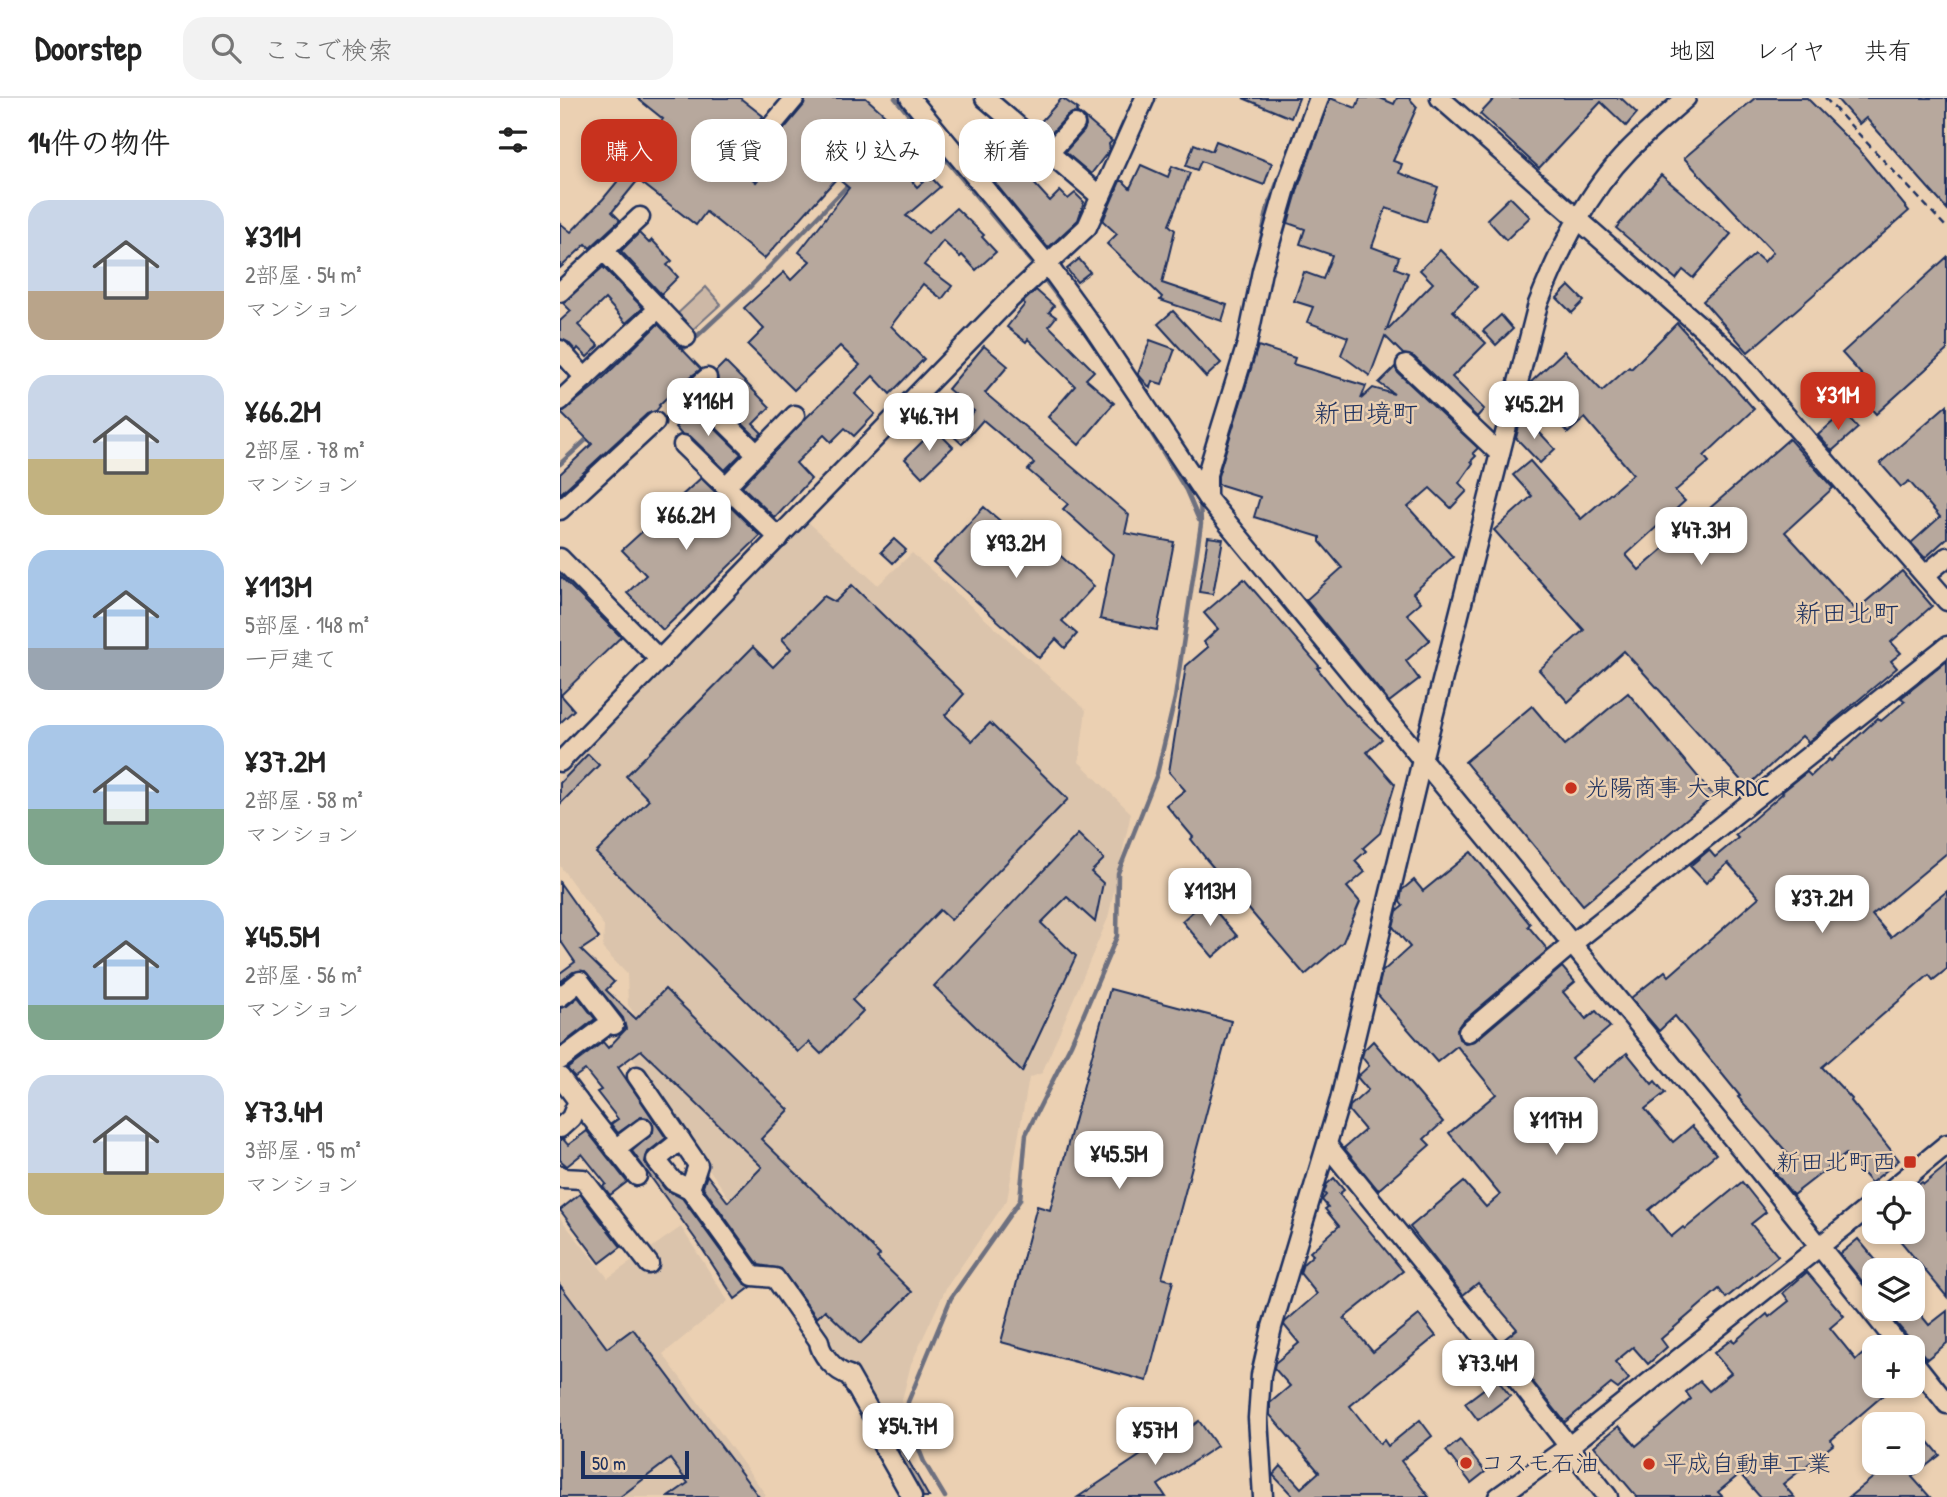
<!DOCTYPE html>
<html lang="ja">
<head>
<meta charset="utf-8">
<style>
  :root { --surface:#fff; --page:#f2f2f2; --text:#222; --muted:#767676; --line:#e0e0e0; --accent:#c8321e }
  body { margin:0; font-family:"Patrick Hand","Klee One",sans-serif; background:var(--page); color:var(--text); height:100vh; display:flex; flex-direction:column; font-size:26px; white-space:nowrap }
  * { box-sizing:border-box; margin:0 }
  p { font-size:23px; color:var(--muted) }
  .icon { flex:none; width:38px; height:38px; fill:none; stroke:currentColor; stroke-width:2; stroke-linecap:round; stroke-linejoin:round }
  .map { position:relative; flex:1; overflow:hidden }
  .side { display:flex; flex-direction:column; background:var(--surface); width:560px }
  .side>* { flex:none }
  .guide { position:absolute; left:21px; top:21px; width:665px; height:63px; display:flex; gap:14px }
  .tools { position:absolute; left:1302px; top:1083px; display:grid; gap:14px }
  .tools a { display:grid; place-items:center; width:63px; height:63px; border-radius:14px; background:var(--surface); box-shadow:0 4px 10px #0003; font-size:35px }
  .scale { position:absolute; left:21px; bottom:18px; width:108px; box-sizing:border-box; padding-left:7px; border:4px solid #1b2f5e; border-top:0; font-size:19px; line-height:24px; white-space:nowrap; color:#1b2f5e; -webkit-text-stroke:5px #ebd0b2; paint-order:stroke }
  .price { position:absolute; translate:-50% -60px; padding:0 16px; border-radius:14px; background:#fff; color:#222; font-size:23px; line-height:46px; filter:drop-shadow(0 2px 4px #0008) }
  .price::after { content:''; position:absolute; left:50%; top:42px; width:21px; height:16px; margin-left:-10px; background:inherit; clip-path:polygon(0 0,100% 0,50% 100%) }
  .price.active { background:var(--accent); color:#fff }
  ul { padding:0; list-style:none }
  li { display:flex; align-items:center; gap:21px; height:175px; padding:0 28px }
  li span { display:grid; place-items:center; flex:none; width:196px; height:140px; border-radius:21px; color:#555 }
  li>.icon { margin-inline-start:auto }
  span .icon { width:84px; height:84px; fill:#fffc; stroke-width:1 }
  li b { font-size:30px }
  h2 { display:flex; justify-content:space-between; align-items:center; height:84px; padding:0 28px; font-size:30px }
  .pill { padding:0 24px; border-radius:21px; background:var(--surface); box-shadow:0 4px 10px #0003; font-size:24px; line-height:63px }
  .pill.active { background:var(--accent); color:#fff }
  header { display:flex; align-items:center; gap:42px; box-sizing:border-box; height:98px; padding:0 35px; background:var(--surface); border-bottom:2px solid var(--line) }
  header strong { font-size:33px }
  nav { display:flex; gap:38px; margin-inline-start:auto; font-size:24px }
  .search { width:490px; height:63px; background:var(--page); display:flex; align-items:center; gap:18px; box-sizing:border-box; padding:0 24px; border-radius:21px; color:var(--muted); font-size:26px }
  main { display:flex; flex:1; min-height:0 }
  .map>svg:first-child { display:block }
</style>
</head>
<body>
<header>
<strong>Doorstep</strong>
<div class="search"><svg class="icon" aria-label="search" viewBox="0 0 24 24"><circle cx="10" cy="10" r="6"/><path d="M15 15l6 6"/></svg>ここで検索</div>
<nav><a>地図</a><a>レイヤ</a><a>共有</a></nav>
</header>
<main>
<section class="side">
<h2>14件の物件<svg class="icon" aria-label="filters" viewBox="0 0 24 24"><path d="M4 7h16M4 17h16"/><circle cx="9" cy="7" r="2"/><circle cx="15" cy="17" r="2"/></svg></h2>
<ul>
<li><span style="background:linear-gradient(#c9d6e8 65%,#b9a48a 0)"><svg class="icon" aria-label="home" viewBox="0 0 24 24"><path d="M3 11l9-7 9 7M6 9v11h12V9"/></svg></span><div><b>¥31M</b><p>2部屋 · 54 m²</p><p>マンション</p></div></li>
<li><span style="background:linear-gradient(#c9d6e8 60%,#c2b280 0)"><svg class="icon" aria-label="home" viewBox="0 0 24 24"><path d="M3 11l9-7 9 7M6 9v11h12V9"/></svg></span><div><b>¥66.2M</b><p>2部屋 · 78 m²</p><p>マンション</p></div></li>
<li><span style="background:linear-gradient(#a9c7e8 70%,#9aa5b1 0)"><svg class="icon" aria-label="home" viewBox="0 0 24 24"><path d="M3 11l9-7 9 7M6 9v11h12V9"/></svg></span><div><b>¥113M</b><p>5部屋 · 148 m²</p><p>一戸建て</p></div></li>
<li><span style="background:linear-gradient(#a9c7e8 60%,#7fa58c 0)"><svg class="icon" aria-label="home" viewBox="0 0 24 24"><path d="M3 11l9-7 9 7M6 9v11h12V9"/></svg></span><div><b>¥37.2M</b><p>2部屋 · 58 m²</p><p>マンション</p></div></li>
<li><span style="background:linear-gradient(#a9c7e8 75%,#7fa58c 0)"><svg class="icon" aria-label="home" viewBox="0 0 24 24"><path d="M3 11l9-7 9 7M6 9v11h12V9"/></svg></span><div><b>¥45.5M</b><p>2部屋 · 56 m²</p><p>マンション</p></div></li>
<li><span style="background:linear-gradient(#c9d6e8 70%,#c2b280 0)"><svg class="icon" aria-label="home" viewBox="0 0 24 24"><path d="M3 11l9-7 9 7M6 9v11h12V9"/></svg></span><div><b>¥73.4M</b><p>3部屋 · 95 m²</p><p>マンション</p></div></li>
</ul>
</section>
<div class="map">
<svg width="1387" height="1399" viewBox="0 0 1387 1399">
  <rect width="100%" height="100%" fill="#ebd0b2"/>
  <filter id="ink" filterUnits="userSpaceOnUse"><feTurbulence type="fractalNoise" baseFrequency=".0143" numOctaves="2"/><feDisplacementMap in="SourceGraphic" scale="14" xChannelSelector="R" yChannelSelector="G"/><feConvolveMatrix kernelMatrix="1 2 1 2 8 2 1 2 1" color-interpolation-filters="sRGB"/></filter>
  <g filter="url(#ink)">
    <!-- built -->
    <g fill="#dbc4ac">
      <polygon points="247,423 318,487 352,455 526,612 519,664 571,715 548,820 482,975 469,980 447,1102 386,1190 351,1266 337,1322 328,1324 290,1270 269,1254 265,1239 56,936 74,915 68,907 67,876 43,851 44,828 0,768 0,679"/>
      <polygon points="0,1120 48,1180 121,1129 168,1203 103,1256 206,1397 204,1399 0,1399"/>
    </g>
    <!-- green -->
    <polygon fill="#cdb8a6" stroke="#747482" stroke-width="2" points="146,189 161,206 129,235 114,219"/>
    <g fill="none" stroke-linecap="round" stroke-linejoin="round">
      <!-- stream -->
      <g stroke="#6d6f7f" stroke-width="4.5">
        <polyline points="335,0 476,170"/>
        <polyline points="332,41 351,21"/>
        <polyline points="699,151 708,109 749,0"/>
        <polyline points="481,177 535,248"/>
        <polyline points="120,254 189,190 290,85"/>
        <polyline points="575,308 626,392 639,422"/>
        <polyline points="0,366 29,339"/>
        <polyline points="385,1399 364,1364 347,1321 348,1304 391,1200 460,1102 466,1036 511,946 557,838 558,775 597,676 615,600 641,426 640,400"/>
      </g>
    </g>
    <!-- building -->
    <g fill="#b7a89d" stroke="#1b2f5e" stroke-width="2">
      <polygon points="77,0 180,0 203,18 169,61 196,84 224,51 214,43 244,7 246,0 306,0 334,25 329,31 346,50 333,61 357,89 370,78 380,89 346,118 368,135 396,110 424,137 422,139 436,154 416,172 402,157 400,159 383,143 364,167 392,188 382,201 363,186 331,228 364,261 330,296 313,278 295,296 315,316 294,338 285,330 271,344 264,337 236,365 251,381 215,420 182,388 246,320 300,267 280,248 234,292 188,247 204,231 184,210 224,174 231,182 250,163 239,154 289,90 277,80 204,161 146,114 136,127 78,82 52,114 60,122 30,150 26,146 0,170 0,125 11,134 43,101 89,45 86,43 103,21"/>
      <polygon points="502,0 518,11 516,13 519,16 512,15 507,18 488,39 476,29"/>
      <polygon points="683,0 739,0 731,20"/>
      <polygon points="770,0 796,10 800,0 820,0 834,6 837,0 849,0 857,9 833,63 842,66 839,75 878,89 866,124 826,110 812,149 839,159 835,170 848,175 826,233 873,185 860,172 880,152 917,189 893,213 926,245 892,279 924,311 917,319 854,259 843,256 825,238 810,278 781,257 788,239 747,224 753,209 734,203 744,174 763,181 772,157 740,146 745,131 728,125 739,87"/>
      <polygon points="935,0 1061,0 1077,15 1066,28 1041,4 979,70 920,16"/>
      <polygon points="1195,0 1247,0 1298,51 1349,113 1188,254 1143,203 1195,156 1204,164 1213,154 1124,60"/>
      <polygon points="1276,0 1387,0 1387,111 1306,20 1299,26"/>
      <polygon points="524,19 552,43 549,46 550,51 531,76 505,54 524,33 526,28"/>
      <polygon points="656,43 712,65 704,87 641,63 637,72 626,68 634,46 652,53"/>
      <polygon points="451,60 490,103 500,93 508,101 515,95 524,104 518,122 488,150 430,79"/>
      <polygon points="581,67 608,79 612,68 630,75 609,127 615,132 602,185 667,207 662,223 600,202 602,199 547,146 557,136 543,123 547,113 560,83 563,83 570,90"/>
      <polygon points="1101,77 1171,136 1133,180 1123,172 1116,181 1056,130"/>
      <polygon points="950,99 970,119 946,142 927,121"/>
      <polygon points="79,135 89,145 92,142 112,163 107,167 118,179 101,196 61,153"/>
      <polygon points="1387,159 1387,252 1316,316 1298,296 1310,286 1282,255"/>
      <polygon points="519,161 530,174 517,184 507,171"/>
      <polygon points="43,169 83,210 66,225 45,201 18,227 39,248 27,259 18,250 16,253 8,244 0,241 0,223 11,213 3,205"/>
      <polygon points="1009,188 1024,203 1012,215 997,200"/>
      <polygon points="476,192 494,208 489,214 496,219 489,228 534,273 526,281 554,305 519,347 488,319 515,288 468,241 466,244 447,229 465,206 463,204"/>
      <polygon points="613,213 661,265 646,279 598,226"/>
      <polygon points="941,217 953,231 936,247 923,233"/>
      <polygon points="1117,225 1194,311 1144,358 1149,364 1115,393 1125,403 1066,457 1079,472 1229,341 1273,390 1225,434 1296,512 1342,473 1372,508 1331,544 1341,555 1331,563 1337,570 1248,644 1242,638 1187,689 1064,553 1008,604 979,572 1024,532 934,432 972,398 953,377 970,363 1021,421 1073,376 1025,320 1008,335 968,291 970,285 1004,253 1042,293 1069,269 1071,271"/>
      <polygon points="98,226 141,271 121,286 99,307 100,308 96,313 87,316 0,396 0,376 32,346 1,315 36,287"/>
      <polygon points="590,242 615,251 602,286 592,283 590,290 578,276"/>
      <polygon points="424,248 448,268 425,295 569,417 565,435 614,444 597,532 540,521 553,456 503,411 508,406 468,372 474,365 423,322 402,346 392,337 414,313 388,291"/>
      <polygon points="698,248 735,260 733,266 806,288 801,301 813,290 834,296 819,285 835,269 838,275 918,350 913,355 916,358 911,363 913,365 899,385 907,393 891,410 870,390 848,409 893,459 853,495 861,504 847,516 870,542 846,563 859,581 829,604 746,502 782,470 760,444 760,439 694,419 700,399 658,386 658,378"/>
      <polygon points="165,264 210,309 193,326 202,335 197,340 149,293 158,283 156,273"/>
      <polygon points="1387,307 1387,440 1365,460 1351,445 1380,419 1349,383 1341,389 1320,365"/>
      <polygon points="132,308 181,356 165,372 131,339 121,336 115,329 129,316 126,313"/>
      <polygon points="1284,314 1298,330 1272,353 1258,337"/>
      <polygon points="965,319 995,351 980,365 956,340 960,324"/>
      <polygon points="375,331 393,349 362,379 345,361"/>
      <polygon points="141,380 200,438 103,532 67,495 86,477 62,452"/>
      <polygon points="424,409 453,434 463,424 534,488 502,523 517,536 505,550 496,541 479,560 373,464"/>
      <polygon points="648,439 663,441 653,496 639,494"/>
      <polygon points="334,441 346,452 333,465 321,454"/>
      <polygon points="0,478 61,539 1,597 14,612 0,625"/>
      <polygon points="684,481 760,569 757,570 786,606 822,641 807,654 835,686 820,735 803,750 806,753 795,763 805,774 787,789 800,804 783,844 745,877 647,762 631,741 633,739 606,707 625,692 609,674 626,568 648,549 644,544 658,531 644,515"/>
      <polygon points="292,487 404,596 385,617 412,643 430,625 508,701 391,822 380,812 292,902 303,913 261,956 249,944 238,954 36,755 89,702 66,678 193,549 213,569 231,551 222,541 264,498 275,504"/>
      <polygon points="1387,563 1387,755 1312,817 1331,839 1387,793 1387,871 1373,882 1369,877 1262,969 1292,1001 1291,1003 1339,1062 1311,1085 1286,1056 1233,1097 1214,1073 1231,1059 1178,999 1180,998 1115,918 1099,933 1071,900 1105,873 1109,878 1199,799 1168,765 1146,785 1130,768 1149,752 1155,759 1178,740 1175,737 1223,695 1222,694 1247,674 1251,678 1269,661 1271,663 1318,620 1321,623 1345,603 1341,600"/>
      <polygon points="1068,595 1154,698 1023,807 905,664 972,608 1005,647"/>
      <polygon points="28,656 39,667 0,706 0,685"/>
      <polygon points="518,736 544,761 531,774 543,785 535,824 507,799 481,825 516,858 462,974 374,888"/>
      <polygon points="911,754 970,826 968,828 988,852 901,925 897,931 899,941 905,945 915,943 1002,869 1015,884 1003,894 1026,921 1036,913 1050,929 1012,961 1031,984 1067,955 1092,986 1095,983 1105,995 1085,1011 1113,1044 1132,1028 1156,1056 1089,1112 1111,1139 1123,1129 1125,1131 1182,1084 1206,1114 1191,1126 1218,1158 1166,1200 1159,1191 1101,1241 1107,1249 1088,1266 1073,1249 1055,1264 1069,1281 1058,1291 1051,1286 1005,1324 941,1244 957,1231 918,1185 903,1197 850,1129 904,1084 926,1109 940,1097 889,1035 936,996 897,948 877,964 817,896 822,874 850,849 833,829 837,813 843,808 840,804 842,792 854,782 863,793"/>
      <polygon points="0,785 39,840 21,852 54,884 46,892 76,921 105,891 229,1012 201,1041 320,1157 317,1160 352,1194 300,1246 265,1212 257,1220 221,1171 199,1167 143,1089 147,1077 168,1104 202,1069 81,952 58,969 106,1040 88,1054 85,1064 105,1091 122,1100 184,1185 191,1189 175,1201 139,1146 72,1053 93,1035 92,1024 88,1020 81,1019 58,1035 51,1026 58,1021 37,994 41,992 25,972 15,979 7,971 43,944 48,950 66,931 63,920 25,873 13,874 0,884 0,875 15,864 0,842"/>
      <polygon points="646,802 677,838 653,859 622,823"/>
      <polygon points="550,891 671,923 602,1180 613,1183 587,1283 441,1244 477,1108 490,1112"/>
      <polygon points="18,899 35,921 0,948 0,910 7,908"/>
      <polygon points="813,943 883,1024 864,1041 870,1047 818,1092 784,1050 805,1032 789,1013 790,1008 808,992 797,979 809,968 802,959 804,952"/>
      <polygon points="27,1033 67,1084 50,1097 43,1088 46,1086 22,1056 7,1068 0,1062 0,1041 3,1041 8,1047"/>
      <polygon points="1387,1067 1387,1199 1333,1134 1353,1134 1353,1091 1362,1084 1364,1086"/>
      <polygon points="774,1080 784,1092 779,1096 843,1173 784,1220 813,1254 859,1217 876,1238 790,1308 820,1346 824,1342 828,1348 860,1322 872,1338 841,1363 869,1399 730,1399 732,1397 713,1377 721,1368 741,1390 759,1374 710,1317 710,1305 730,1288 714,1270 715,1265 739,1245 724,1227 725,1224 757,1196 740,1175 743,1166 753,1157 750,1154 779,1128 765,1111 768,1109 762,1102 766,1097 764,1095 767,1086"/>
      <polygon points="20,1096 61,1149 40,1165 0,1112"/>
      <polygon points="1298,1141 1324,1172 1314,1172 1314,1198 1280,1156"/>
      <polygon points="1247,1174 1284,1218 1270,1230 1296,1262 1304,1255 1314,1267 1314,1288 1334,1288 1271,1342 1274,1346 1223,1386 1234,1399 1200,1399 1180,1376 1158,1394 1163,1399 1077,1399 1034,1348 1059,1328 1076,1348 1131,1301 1126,1294 1140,1283 1149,1293 1171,1275 1154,1255 1172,1241 1174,1244 1207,1216 1209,1219 1229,1203 1223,1195"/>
      <polygon points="0,1187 47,1250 73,1231 199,1399 108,1399 128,1385 110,1361 60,1399 0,1399"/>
      <polygon points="1324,1211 1356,1211 1369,1227 1387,1213 1387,1245 1367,1261"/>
      <polygon points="937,1281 950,1298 918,1322 905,1305"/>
      <polygon points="639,1323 657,1348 598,1387 606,1399 518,1399 596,1347 599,1352"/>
      <polygon points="332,1330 348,1362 369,1399 363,1399 329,1336 329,1332"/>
      <polygon points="1364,1338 1380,1357 1352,1379 1370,1399 1289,1399 1331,1365 1353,1365 1353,1347"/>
      <polygon points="900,1342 925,1374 911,1385 886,1353"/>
    </g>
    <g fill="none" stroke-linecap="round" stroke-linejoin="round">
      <defs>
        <g id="minor">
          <polyline points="350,0 487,166 532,228 647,400 962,783 1012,846 1192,1064 1341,1250"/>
          <polyline points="425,0 541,99"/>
          <polyline points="880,0 1174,258 1387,503"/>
          <polyline points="204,37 235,0"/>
          <polyline points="489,55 515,26"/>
          <polyline points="44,153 126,239"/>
          <polyline points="0,194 80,119"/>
          <polyline points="0,252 25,280"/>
          <polyline points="846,267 940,356"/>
          <polyline points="132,292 197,356"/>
          <polyline points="0,303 99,210"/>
          <polyline points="118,305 147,280"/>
          <polyline points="123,347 219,440"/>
          <polyline points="166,388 235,317"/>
          <polyline points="647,400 647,376 687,246 702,173 728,83 759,0"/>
          <polyline points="0,412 95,324"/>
          <polyline points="0,460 100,562"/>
          <polyline points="1365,477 1387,459"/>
          <polyline points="0,664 449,202 527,129 585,0"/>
          <polyline points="0,899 20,883 54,927"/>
          <polyline points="908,934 1012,846 1387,548"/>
          <polyline points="0,962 43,930"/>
          <path d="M77,978L138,1067L130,1091L193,1178L215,1180L259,1243C260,1256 276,1274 289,1277L317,1326L318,1339L352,1399"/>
          <polyline points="0,979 18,1003 11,1020 0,1030"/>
          <polyline points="18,1003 77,1078"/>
          <polyline points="121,1042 96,1062 113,1083 130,1091"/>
          <polyline points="767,1047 963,1289 1048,1399"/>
          <polyline points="55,1051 83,1030"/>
          <polyline points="0,1077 2,1080 23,1081 89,1166"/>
          <polyline points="1326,1096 1387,1046"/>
          <polyline points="1353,1263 1387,1306"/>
          <path d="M703,1399L698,1320L701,1277L712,1229L780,1002L862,662L978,206C1000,151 1027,95 1069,52C1087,34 1107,17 1126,0"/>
          <polyline points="938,1399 1008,1349 1314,1105"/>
        </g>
      </defs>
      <!-- minor casing -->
      <use href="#minor" stroke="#1b2f5e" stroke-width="23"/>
      <!-- path -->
      <polyline stroke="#1b2f5e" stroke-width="2.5" stroke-dasharray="7 5" stroke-linecap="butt" points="1265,0 1387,130"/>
      <!-- minor -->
      <use href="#minor" stroke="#ebd0b2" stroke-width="18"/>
    </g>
  </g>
  <!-- markers -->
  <g fill="#c8321e" stroke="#ebd0b2" stroke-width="2.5">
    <circle cx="1011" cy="690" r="7"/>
    <rect x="1343" y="1057" width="14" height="14" rx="3.5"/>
    <circle cx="906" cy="1365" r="7"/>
    <circle cx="1089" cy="1366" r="7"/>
  </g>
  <g text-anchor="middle" stroke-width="5" stroke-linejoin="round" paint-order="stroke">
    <!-- poi labels -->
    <g font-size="24" fill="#1b2f5e" stroke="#ebd0b2" text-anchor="start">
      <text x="1025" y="698">光陽商事 大東RDC</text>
      <text x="1336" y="1072" text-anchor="end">新田北町西</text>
      <text x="920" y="1373">コスモ石油</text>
      <text x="1103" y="1374">平成自動車工業</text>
    </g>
    <!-- neighbourhood labels -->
    <g font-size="26" fill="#1b2f5e" stroke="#ebd0b2">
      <text x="806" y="324">新田境町</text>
      <text x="1287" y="524">新田北町</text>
    </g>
  </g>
</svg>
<div class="tools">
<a><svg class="icon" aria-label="locate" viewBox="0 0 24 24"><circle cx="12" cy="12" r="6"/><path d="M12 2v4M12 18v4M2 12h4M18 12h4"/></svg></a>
<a><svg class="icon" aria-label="layers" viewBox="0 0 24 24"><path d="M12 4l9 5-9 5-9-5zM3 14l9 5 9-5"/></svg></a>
<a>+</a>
<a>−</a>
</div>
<div class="scale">50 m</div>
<b class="price active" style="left:1278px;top:334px">¥31M</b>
<b class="price" style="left:148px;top:340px">¥116M</b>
<b class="price" style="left:974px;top:343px">¥45.2M</b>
<b class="price" style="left:369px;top:355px">¥46.7M</b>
<b class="price" style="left:126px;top:454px">¥66.2M</b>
<b class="price" style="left:1141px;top:469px">¥47.3M</b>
<b class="price" style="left:456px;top:482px">¥93.2M</b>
<b class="price" style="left:650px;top:830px">¥113M</b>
<b class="price" style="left:1262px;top:837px">¥37.2M</b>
<b class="price" style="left:996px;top:1059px">¥117M</b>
<b class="price" style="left:559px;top:1093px">¥45.5M</b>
<b class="price" style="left:928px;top:1302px">¥73.4M</b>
<b class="price" style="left:348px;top:1365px">¥54.7M</b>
<b class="price" style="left:595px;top:1369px">¥57M</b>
<div class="guide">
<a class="pill active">購入</a>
<a class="pill">賃貸</a>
<a class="pill">絞り込み</a>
<a class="pill">新着</a>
</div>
</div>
</main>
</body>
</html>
